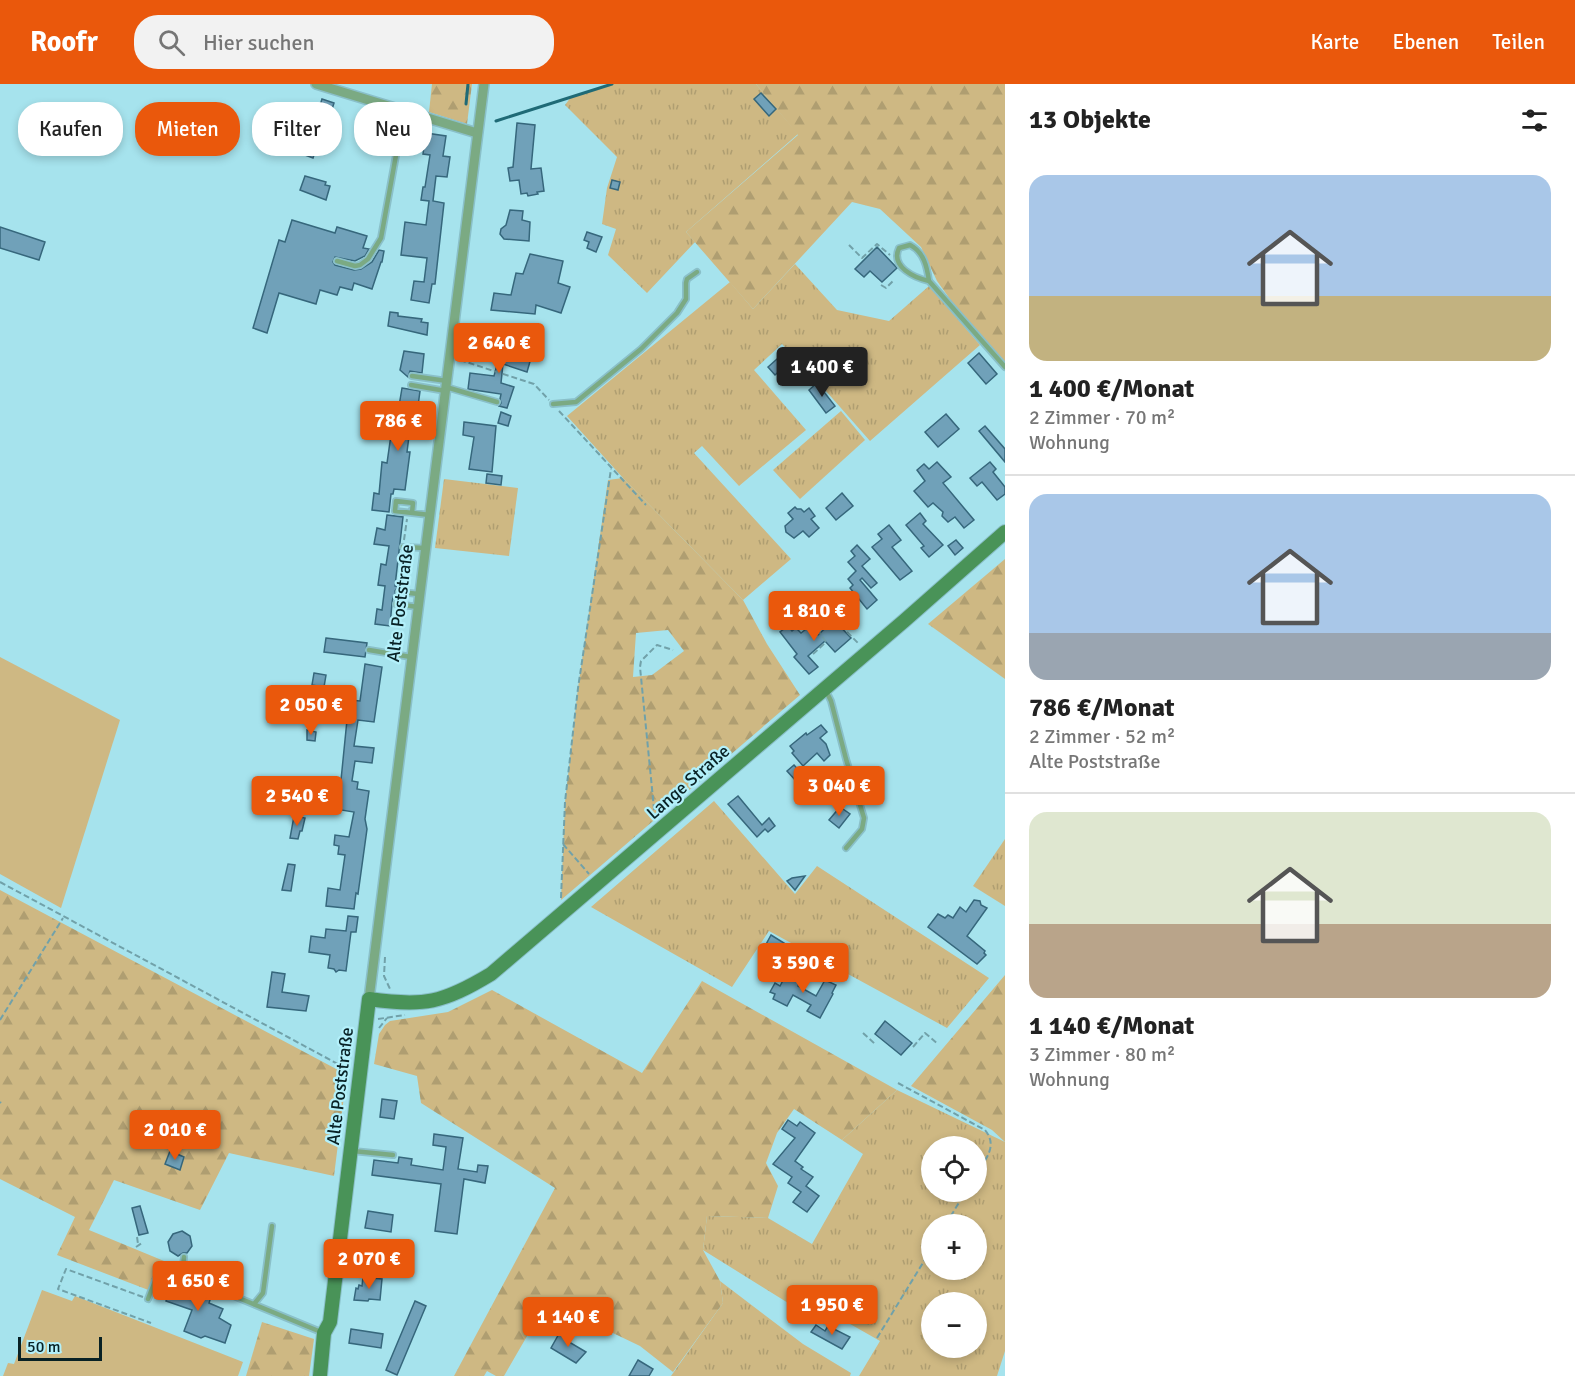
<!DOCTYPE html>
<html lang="de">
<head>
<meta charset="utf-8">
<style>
  :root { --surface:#fff; --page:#f2f2f2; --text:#222; --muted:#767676; --line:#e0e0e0; --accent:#ea580c }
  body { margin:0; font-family:Signika,sans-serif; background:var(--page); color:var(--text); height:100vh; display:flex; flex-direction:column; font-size:22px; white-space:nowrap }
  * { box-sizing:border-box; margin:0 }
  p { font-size:20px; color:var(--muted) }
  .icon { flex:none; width:33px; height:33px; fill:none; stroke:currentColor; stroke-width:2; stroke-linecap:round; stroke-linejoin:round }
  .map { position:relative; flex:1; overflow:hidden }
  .panel { display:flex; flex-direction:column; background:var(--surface); width:570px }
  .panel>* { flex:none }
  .guide { position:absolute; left:18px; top:18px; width:570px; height:54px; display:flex; gap:12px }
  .tools { position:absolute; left:921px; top:1052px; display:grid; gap:12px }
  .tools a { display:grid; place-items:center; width:66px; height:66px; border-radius:50%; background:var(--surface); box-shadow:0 3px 9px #0003; font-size:30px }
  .scale { position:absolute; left:18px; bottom:15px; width:84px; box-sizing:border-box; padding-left:6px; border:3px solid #082125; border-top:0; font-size:16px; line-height:21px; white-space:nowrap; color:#082125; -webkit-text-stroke:4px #b3f0fa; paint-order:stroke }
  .price { position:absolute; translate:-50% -51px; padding:0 14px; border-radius:6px; background:var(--accent); color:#fff; font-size:20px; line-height:39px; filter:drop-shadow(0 2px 3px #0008) }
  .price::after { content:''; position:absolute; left:50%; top:36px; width:18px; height:14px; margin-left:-9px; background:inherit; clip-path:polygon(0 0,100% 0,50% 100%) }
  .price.on { background:#222; color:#fff }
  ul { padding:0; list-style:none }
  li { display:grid; align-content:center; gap:12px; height:318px; padding:0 24px }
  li+li { border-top:2px solid var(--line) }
  li span { display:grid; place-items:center; height:186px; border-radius:18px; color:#555 }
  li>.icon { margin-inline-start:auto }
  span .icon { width:108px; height:108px; fill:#fffc; stroke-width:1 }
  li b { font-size:26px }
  h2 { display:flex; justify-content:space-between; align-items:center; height:72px; padding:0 24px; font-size:26px }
  .tag { padding:0 21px; border-radius:24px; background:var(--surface); box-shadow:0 3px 9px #0003; font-size:21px; line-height:54px }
  .tag.on { background:var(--accent); color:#fff }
  header { display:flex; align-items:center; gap:36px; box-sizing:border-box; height:84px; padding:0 30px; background:var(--accent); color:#fff }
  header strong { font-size:28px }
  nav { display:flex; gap:33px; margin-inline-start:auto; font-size:21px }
  .search { width:420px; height:54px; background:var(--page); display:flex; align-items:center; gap:15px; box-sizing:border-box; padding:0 21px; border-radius:24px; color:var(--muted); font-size:22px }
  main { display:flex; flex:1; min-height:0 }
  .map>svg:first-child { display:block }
</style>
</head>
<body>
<header>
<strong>Roofr</strong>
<div class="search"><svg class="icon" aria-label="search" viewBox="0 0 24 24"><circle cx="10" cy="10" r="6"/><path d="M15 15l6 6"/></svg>Hier suchen</div>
<nav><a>Karte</a><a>Ebenen</a><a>Teilen</a></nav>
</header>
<main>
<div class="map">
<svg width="1005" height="1292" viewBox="0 0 1005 1292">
  <defs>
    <pattern id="grass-tufts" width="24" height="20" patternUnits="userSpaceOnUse" patternTransform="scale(1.5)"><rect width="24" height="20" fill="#ceb883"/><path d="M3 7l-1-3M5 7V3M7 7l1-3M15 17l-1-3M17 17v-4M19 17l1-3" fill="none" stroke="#af9e71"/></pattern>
    <pattern id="forest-firs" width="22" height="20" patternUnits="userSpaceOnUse" patternTransform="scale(1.5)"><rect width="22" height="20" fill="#ceb883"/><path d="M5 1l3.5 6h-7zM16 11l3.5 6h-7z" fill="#af9e71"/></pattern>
  </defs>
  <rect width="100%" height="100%" fill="#a6e3ed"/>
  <!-- grass -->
  <g fill="url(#grass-tufts)" fill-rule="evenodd">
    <polygon points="614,0 756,0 798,50 686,148 695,158 647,209 608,171 616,145 602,140 607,104 617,73 565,21 571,13"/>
    <polygon points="795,180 837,226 889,237 929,202 980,261 870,357 818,298 782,260 754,286 806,346 739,402 702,362 694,369 791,475 743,516 623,394 567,332 730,198 753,225"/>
    <polygon points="841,327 865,356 800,415 773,386"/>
    <polygon points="444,395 518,404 509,472 435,464"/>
    <polygon points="714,717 795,810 817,782 989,894 947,944 769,847 732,903 591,823"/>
    <polygon points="1005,755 1005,822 973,802"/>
    <path d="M897,1006L1005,1058V1267L997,1292H859L880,1257L808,1216L801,1227L703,1166L707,1132L768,1134L812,1160L863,1070L842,1056ZM932,1062H976V1107H932ZM932,1140H976V1185H932ZM932,1218H976V1263H932Z"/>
    <polygon points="720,1197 803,1260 851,1289 850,1292 671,1292 723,1219"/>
  </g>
  <!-- forest -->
  <g fill="url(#forest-firs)" fill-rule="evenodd">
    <polygon points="432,0 472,0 467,40 429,28"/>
    <polygon points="756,0 1005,0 1005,279 955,222 937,197 921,163 880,125 852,118 753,225 686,148 798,51"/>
    <path d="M623,394L743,516L767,560L800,611L561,816L565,718L578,604L608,396ZM668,546L684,567L652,591L633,593L636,549Z"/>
    <polygon points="1005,475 1005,595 928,540"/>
    <polygon points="0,806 340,987 346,996 334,1092 229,1069 200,1126 114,1096 89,1146 164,1177 151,1207 57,1171 75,1133 0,1095"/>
    <polygon points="1005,891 1005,1058 992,1046 911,1002"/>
    <polygon points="702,897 897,1006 842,1056 794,1025 777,1049 766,1079 778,1102 768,1134 707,1132 703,1166 720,1197 723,1219 673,1288 640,1262 569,1228 530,1247 504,1292 496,1292 487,1287 484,1292 454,1292 555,1104 421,1019 417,992 374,980 379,950 385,941 390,937 448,928 492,906 642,989"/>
    <polygon points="262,1238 314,1255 309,1292 246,1292"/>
  </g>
  <!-- pitch -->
  <g fill="#ceb883">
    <polygon points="0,573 120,636 61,824 0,790"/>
    <polygon points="42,1206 72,1217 75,1212 243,1278 238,1292 3,1292 8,1279 14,1280"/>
  </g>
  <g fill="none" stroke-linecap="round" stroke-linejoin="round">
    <!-- stream -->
    <g stroke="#1f6a76" stroke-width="3">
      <polyline points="466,20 468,0"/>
      <polyline points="496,37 612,0"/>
    </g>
  </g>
  <!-- building -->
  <g fill="#70a1b9" stroke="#36677c" stroke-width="1.5">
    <polygon points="761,9 776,25 769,32 754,15"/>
    <polygon points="322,15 334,19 320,63 317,62 313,74 305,71"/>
    <polygon points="375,33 389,38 385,53 364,46 367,36 374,38"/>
    <polygon points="517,39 535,41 531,85 541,84 544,107 537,108 538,110 528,112 527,109 521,110 519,96 510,97 508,84 513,83"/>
    <polygon points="426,49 446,52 443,72 450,73 447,93 436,92 433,117 444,119 435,200 432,200 429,219 411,216 414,197 424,198 427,174 401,171 405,138 426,141 429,117 421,116 423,103 425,103 430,71 423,70"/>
    <polygon points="305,92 326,98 325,101 330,102 326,116 300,106"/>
    <polygon points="612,96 620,98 618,106 610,104"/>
    <polygon points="510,126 523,127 522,136 530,138 529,157 504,155 500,150 501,145 506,141"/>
    <polygon points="292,136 335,149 337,143 367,152 363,164 369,165 365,172 355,177 335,173 333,178 335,181 354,186 361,185 372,178 379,166 384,167 382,178 381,178 372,205 354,199 352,206 340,203 337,211 320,206 316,220 279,209 267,249 253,244 279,156 285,158"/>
    <polygon points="0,143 45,158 39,176 0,164"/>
    <polygon points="587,148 602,153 596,168 587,164 589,158 584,156"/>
    <polygon points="877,163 897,184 882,198 870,187 864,193 855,185"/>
    <polygon points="530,170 563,177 558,199 570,203 561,229 536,221 535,230 491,226 494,209 511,211 516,189 523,190"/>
    <polygon points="390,228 398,229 398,232 422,235 421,238 428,239 427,251 388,242"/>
    <polygon points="492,258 499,264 531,274 527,288 503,280 501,299 514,303 507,324 499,322 501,319 500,315 501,310 468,305 470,289 494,292 498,277 486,264"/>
    <polygon points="404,267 424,270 422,289 410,287 408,293 400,286"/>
    <polygon points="786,267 793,275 775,291 768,283"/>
    <polygon points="979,269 997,290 986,300 968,279"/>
    <polygon points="817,299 835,322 826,329 809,306"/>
    <polygon points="402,304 420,307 415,344 410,344 407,368 410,368 405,406 394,405 393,410 391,410 389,428 372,426 374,409 379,410 382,378 387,379 391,351 394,352"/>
    <polygon points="501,328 511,332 508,342 498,339"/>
    <polygon points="946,330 959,345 938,363 925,348"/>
    <polygon points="464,338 496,342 492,388 469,385 474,353 463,351"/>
    <polygon points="985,342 1005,365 1005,378 979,347"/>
    <polygon points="937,378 951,393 943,399 974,436 964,444 955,433 948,438 942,432 943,428 933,419 928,423 914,407 925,397 917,386 924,380 929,385"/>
    <polygon points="990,378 996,385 993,388 1005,403 1005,410 997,416 982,398 977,402 970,394"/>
    <polygon points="487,390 502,392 501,401 486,399"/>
    <polygon points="842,409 853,422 836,436 826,424"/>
    <polygon points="795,423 797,425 801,425 804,428 809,424 815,432 811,435 819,444 809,453 803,447 794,454 786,448 785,442 793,435 788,429"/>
    <polygon points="920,429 926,437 923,440 943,461 929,473 921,464 924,462 906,441"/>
    <polygon points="387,431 403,433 395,502 398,503 395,507 396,514 393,513 392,519 390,542 375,540 377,525 382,526 385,502 378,501 381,480 386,481 389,462 374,460 377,444 385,446"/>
    <polygon points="889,441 901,456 892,463 912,487 900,496 872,463 882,455 878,450"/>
    <polygon points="956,456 963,464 955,471 948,462"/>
    <polygon points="857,461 870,475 862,482 877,499 871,504 862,494 860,496 877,516 867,525 850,504 853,501 848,495 856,487 848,478 855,472 851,467"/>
    <polygon points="834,536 851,554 835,568 825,557 808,572 818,583 809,590 794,573 797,570 780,548 788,542 792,547 796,544 801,549 810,542 818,551"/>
    <polygon points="326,554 367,559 365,573 324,568"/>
    <polygon points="365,580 382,583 374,638 358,636 354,662 374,664 372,679 355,677 352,697 358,698 357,705 369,707 365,735 367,745 358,810 356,809 354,825 326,822 328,804 340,806 345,771 338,770 339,762 334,761 335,751 349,753 354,728 329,724 331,711 337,712 338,696 341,696 349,616 360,617"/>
    <polygon points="314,589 326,591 324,603 341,606 340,616 321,613 323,603 312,601"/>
    <polygon points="821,641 827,648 820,654 826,660 830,671 824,677 817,669 803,682 792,669 794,667 790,662 806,649 807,651"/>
    <polygon points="307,646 316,648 315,657 307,656"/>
    <polygon points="794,681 803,691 796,697 787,687"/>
    <polygon points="738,712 762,741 769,734 775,742 768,748 765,745 757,753 728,720"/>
    <polygon points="840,723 850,730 839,744 829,736"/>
    <polygon points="294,732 305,734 302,747 300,747 298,755 290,754"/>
    <polygon points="288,780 295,781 291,807 282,806"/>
    <polygon points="805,792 795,806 787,797 792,794"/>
    <polygon points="974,816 980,817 981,821 987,824 967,852 985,867 984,869 986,871 977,880 928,843 938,830 945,834 948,831 953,834 960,823 966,828"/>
    <polygon points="348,832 358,833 356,848 351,848 346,887 339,886 336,888 334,885 328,884 330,871 309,868 311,852 325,854 326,845 346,847"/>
    <polygon points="771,851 784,859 776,873 763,866"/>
    <polygon points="794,885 801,889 798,902 816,912 825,896 836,901 832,909 833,910 820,934 807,927 811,921 793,911 787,922 773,915 775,910 770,908 775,899 780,902 787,889 791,891"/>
    <polygon points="272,888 285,890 282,908 309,912 306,927 267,923"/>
    <polygon points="885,937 912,959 901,971 875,950"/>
    <polygon points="382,1015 397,1017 394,1035 380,1033"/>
    <polygon points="788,1036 797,1042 800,1038 815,1049 795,1077 803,1083 801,1085 813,1093 806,1102 819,1112 807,1128 793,1118 801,1108 788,1099 792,1093 773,1080 795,1054 782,1045"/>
    <polygon points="434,1050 463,1054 458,1085 477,1088 478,1081 488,1082 485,1099 464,1095 457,1150 435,1147 441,1100 372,1091 374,1076 398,1079 399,1073 412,1075 411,1081 443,1086 446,1063 433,1061"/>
    <polygon points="170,1067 184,1073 180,1086 165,1080"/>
    <polygon points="140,1122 148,1149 139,1151 132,1124"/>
    <polygon points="368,1127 393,1131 391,1148 365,1144"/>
    <polygon points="182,1147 190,1152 192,1162 187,1169 183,1169 178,1172 170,1167 168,1158 173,1150"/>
    <polygon points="363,1193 382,1195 380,1216 369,1215 368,1217 354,1216 356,1204 358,1205 359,1201 362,1202"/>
    <polygon points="169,1195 204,1209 203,1210 211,1213 209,1219 223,1225 219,1234 231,1241 225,1259 205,1252 201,1254 184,1247 192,1226 166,1217 168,1210 163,1208"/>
    <polygon points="415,1217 426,1222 397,1291 386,1286"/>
    <polygon points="816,1241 825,1247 828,1242 850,1253 842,1265 811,1248"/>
    <polygon points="351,1245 383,1250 381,1264 349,1259"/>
    <polygon points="560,1248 571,1255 569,1258 586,1268 576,1279 551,1264"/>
    <polygon points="638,1276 653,1285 649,1292 629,1292"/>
  </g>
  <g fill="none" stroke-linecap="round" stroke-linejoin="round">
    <defs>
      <g id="lane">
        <polyline points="337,177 355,182 360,181 368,175 381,154 404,27"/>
        <path d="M929,197C915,194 890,183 899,164L910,161C924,168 927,183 929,197L1005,283"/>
        <polyline points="412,292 447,297"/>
        <polyline points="411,301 446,307"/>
        <polyline points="446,303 497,318"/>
        <polyline points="553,320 576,318 641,265 677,229 686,215 686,199 687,195 697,188"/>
        <polyline points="412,429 413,419 396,417 395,427 430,431"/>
        <polyline points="403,463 425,464"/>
        <polyline points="399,508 419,510"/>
        <polyline points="396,520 418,523"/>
        <polyline points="369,566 411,573"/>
        <polyline points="826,607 831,617 846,675 864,734 862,745 846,764"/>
        <polyline points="353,1067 393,1071"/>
        <polyline points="182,1191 184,1173"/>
        <polyline points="148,1215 161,1182 321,1248"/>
        <polyline points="254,1220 263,1209 272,1142"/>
      </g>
      <g id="street">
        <polyline points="316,0 477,49"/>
        <polyline points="369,915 484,0"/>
      </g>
      <path id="secondary" d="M320,1292L324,1249L330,1238L369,915C424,923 443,919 491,890L904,537L1005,448"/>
    </defs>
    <!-- lane casing -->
    <use href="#lane" stroke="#8ac0c9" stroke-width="8"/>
    <!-- street casing -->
    <use href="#street" stroke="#8ac0c9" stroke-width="12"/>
    <!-- secondary casing -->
    <use href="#secondary" stroke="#8ac0c9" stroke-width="16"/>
    <!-- path -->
    <g stroke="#71a1a9" stroke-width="2" stroke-dasharray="6 3" stroke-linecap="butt">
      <polyline points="849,161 862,174 877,160 890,171"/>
      <polyline points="881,201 886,204 893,197"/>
      <polyline points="460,276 534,300 549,316"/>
      <polyline points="559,327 646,421"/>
      <polyline points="404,456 407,435"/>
      <polyline points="847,548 859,560"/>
      <polyline points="813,570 826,558 818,546"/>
      <polyline points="655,735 640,583 641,577 657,561 673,566"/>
      <polyline points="563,760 589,790"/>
      <polyline points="0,798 349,986"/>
      <polyline points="561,814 565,718 578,604 611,385"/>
      <polyline points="385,873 384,892 390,905"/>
      <polyline points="378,935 405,931"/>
      <polyline points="0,936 63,834"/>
      <polyline points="379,944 387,934"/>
      <polyline points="863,949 875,960"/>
      <polyline points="913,963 925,949 938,960"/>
      <path d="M898,999L985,1046C998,1062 986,1075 976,1090"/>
      <polyline points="0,1018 1,1019"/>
      <polyline points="946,1140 966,1107"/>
      <polyline points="137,1153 138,1160"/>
      <polyline points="136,1163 142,1159"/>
      <polyline points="143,1213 66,1185 58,1205 151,1239"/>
      <polyline points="877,1254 932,1164"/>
    </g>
    <!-- lane -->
    <use href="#lane" stroke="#7baa83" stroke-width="4.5"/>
    <!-- street -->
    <use href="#street" stroke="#7baa83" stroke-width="9"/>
    <!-- secondary -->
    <use href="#secondary" stroke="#499358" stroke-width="14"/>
  </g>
  <g text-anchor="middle" stroke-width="4.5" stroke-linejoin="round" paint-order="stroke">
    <!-- street labels -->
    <g font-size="18" fill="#082125" stroke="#b3f0fa">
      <text transform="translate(400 519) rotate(-83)" y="6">Alte Poststraße</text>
      <text transform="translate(688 698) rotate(-41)" y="6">Lange Straße</text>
      <text transform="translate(340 1002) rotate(-83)" y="6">Alte Poststraße</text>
    </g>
  </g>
</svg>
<div class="tools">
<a><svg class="icon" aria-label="locate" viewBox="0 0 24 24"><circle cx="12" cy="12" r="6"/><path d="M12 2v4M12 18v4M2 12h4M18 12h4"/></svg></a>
<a>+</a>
<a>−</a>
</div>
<div class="scale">50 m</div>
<b class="price" style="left:499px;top:290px">2 640 €</b>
<b class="price on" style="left:822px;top:314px">1 400 €</b>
<b class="price" style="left:398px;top:368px">786 €</b>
<b class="price" style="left:814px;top:558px">1 810 €</b>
<b class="price" style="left:311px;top:652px">2 050 €</b>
<b class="price" style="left:839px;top:733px">3 040 €</b>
<b class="price" style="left:297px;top:743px">2 540 €</b>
<b class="price" style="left:803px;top:910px">3 590 €</b>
<b class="price" style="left:175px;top:1077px">2 010 €</b>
<b class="price" style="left:369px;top:1206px">2 070 €</b>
<b class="price" style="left:198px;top:1228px">1 650 €</b>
<b class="price" style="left:832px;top:1252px">1 950 €</b>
<b class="price" style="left:568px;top:1264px">1 140 €</b>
<div class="guide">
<a class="tag">Kaufen</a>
<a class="tag on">Mieten</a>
<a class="tag">Filter</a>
<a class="tag">Neu</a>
</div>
</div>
<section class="panel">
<h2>13 Objekte<svg class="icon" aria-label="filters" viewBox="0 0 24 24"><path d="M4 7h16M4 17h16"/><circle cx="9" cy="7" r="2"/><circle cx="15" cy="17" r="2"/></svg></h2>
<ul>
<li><span style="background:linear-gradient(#a9c7e8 65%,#c2b280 0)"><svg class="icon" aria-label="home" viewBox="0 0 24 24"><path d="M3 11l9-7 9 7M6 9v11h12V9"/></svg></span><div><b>1 400 €/Monat</b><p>2 Zimmer · 70 m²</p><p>Wohnung</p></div></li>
<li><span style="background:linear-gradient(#a9c7e8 75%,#9aa5b1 0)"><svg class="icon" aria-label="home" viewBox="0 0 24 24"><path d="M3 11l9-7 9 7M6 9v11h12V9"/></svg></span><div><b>786 €/Monat</b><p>2 Zimmer · 52 m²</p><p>Alte Poststraße</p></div></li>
<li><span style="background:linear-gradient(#dfe7d0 60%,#b9a48a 0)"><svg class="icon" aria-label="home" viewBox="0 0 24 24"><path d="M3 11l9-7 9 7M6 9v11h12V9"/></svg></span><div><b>1 140 €/Monat</b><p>3 Zimmer · 80 m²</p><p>Wohnung</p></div></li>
</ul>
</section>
</main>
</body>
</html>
